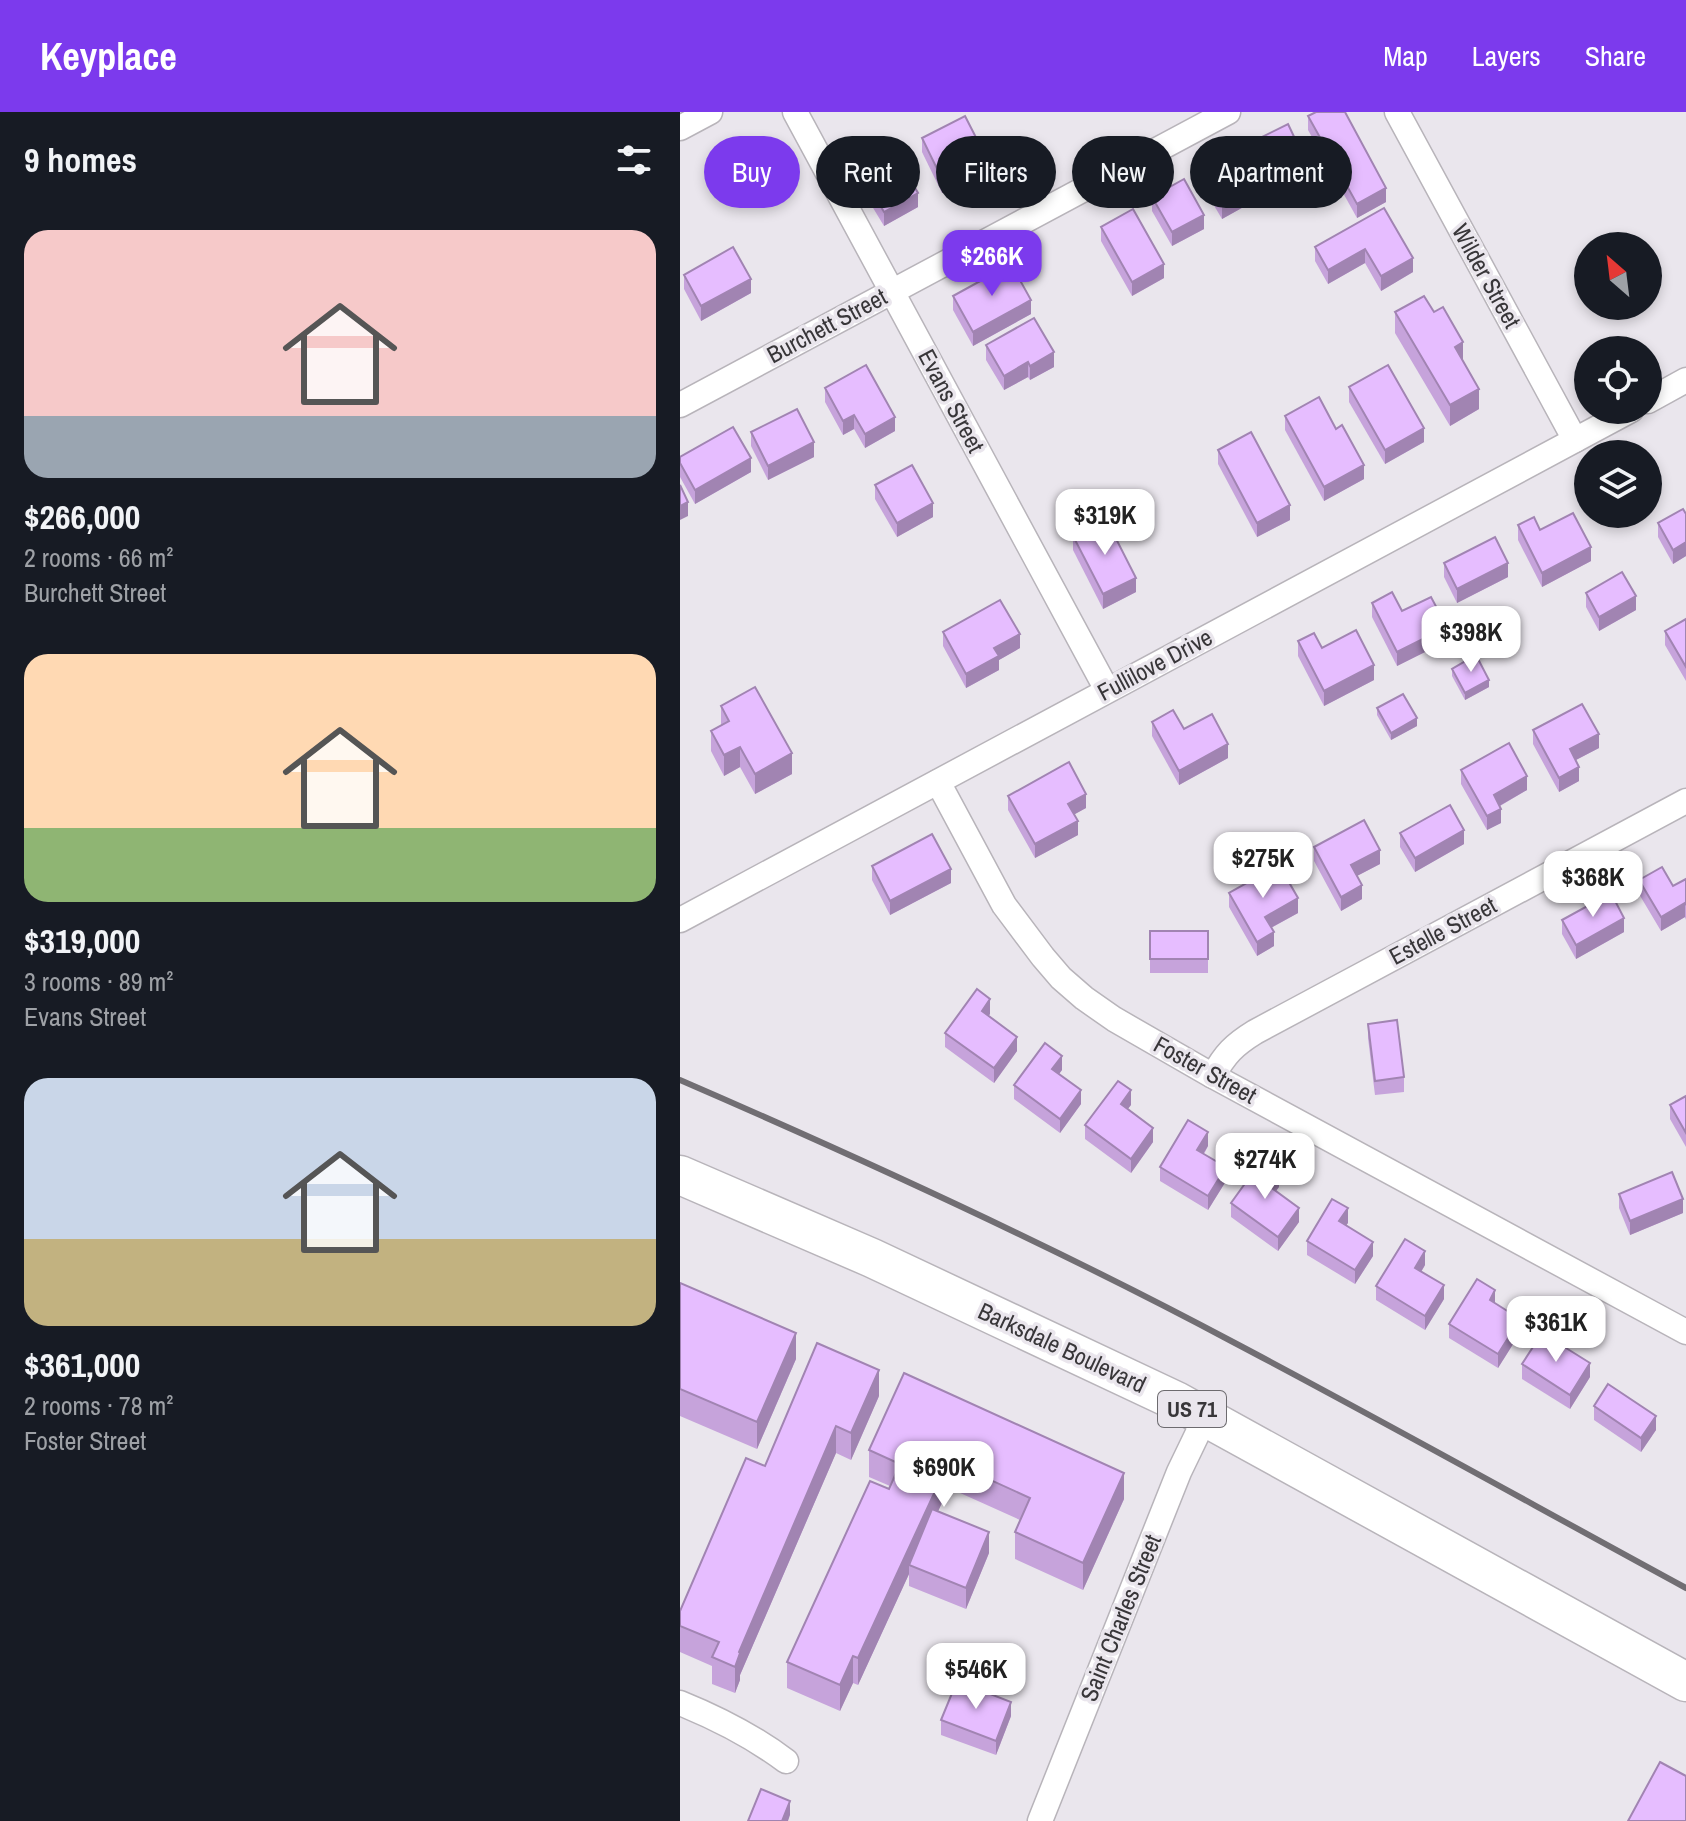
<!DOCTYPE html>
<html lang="en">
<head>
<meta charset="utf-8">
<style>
  :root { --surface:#171b24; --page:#242831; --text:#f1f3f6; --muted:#9ea1a6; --accent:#7c3aed }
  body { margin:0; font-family:"Archivo Narrow",sans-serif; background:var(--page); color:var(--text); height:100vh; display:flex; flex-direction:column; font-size:30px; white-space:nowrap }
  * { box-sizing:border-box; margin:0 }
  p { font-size:26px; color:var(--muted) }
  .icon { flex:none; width:44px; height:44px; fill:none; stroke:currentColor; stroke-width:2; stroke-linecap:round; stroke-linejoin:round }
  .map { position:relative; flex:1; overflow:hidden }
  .details { display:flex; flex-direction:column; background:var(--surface); width:680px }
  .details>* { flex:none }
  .guide { position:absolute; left:24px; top:24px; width:760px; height:72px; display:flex; gap:16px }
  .needle { width:52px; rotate:332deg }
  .controls { position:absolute; left:894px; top:120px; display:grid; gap:16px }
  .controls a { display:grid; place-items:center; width:88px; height:88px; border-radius:50%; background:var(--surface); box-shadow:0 4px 12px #0003; font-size:40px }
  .price { position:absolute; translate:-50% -68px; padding:0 18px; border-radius:16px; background:#fff; color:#222; font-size:26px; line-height:52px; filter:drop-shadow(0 2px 4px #0008) }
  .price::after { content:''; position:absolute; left:50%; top:48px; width:24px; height:18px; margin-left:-12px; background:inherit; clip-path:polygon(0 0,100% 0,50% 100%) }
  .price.selected { background:var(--accent); color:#fff }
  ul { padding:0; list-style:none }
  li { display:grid; align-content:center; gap:16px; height:424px; padding:0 24px }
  li span { display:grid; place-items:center; height:248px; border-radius:24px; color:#555 }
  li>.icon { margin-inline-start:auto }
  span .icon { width:144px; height:144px; fill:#fffc; stroke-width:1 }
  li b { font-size:34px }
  h2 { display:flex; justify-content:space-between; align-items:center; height:96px; padding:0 24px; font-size:34px }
  .pill { padding:0 28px; border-radius:36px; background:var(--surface); box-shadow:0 4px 12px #0003; font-size:28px; line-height:72px }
  .pill.selected { background:var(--accent); color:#fff }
  header { display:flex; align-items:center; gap:48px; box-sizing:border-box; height:112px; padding:0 40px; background:var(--accent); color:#fff }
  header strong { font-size:38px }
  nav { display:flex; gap:44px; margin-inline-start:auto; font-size:28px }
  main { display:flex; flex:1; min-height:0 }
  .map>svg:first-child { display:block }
</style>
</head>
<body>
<header>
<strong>Keyplace</strong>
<nav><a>Map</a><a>Layers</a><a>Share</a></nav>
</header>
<main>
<section class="details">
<h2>9 homes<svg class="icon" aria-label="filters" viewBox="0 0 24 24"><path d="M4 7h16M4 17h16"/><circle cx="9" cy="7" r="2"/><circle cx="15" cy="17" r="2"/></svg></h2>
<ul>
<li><span style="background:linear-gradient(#f6c9c9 75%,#9aa5b1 0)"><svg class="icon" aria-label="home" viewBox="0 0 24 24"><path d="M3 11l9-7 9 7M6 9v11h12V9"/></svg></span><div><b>$266,000</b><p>2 rooms · 66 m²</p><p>Burchett Street</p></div></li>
<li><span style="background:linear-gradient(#ffd9b3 70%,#8fb573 0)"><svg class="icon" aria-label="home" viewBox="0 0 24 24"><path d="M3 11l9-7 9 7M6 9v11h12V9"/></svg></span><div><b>$319,000</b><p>3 rooms · 89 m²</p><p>Evans Street</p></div></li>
<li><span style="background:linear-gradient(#c9d6e8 65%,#c2b280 0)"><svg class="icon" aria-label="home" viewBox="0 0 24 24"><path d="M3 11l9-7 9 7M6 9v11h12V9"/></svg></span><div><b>$361,000</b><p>2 rooms · 78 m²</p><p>Foster Street</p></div></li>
</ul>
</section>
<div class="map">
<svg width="1006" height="1709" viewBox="0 0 1006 1709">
  <rect width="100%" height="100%" fill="#eae6ed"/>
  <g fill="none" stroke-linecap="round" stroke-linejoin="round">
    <defs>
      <g id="minor">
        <polyline points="115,0 427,578"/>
        <polyline points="717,0 895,328"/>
        <polyline points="0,16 30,0"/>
        <polyline points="968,289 1006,268"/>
        <polyline points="0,293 548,0"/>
        <polyline points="258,670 324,793 363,845 381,866 404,886 434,907 533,964 1006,1220"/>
        <polyline points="0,808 951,298"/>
        <path d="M533,964C545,942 554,933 575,920L1006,689"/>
        <path d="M0,1591C37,1606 74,1625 106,1649"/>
        <polyline points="360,1709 499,1360 526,1304"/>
      </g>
      <polyline id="primary" points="0,1063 192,1146 496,1289 1006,1570"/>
    </defs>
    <!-- minor casing -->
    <use href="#minor" stroke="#b8b4ba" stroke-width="27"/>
    <!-- primary casing -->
    <use href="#primary" stroke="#b8b4ba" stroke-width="41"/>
    <!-- minor -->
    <use href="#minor" stroke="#fff" stroke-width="24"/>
    <!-- primary -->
    <use href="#primary" stroke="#fff" stroke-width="38"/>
    <!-- rail -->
    <path stroke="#716e73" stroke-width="6" d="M0,968C187,1049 373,1134 553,1230C705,1310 855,1394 1006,1476"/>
  </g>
  <!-- wall -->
  <g fill="#c6a3db">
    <polygon points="628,4 706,90 677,106 628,18"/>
    <polygon points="242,26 306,59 262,81 242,40"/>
    <polygon points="576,28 626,64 594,79 576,42"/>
    <polygon points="189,47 238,95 204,114 184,81 184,66 190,63"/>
    <polygon points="522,59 576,88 542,107 522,73"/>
    <polygon points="472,85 524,117 492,134 472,99"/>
    <polygon points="704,96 733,160 701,179 685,151 648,172 635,149 635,135"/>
    <polygon points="421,115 484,166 452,184 421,129"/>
    <polygon points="4,163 71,181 21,209 4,177"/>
    <polygon points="273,184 351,202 293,234 273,198"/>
    <polygon points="715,200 754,200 783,250 799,297 770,314 715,221"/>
    <polygon points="306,233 374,255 350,268 348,265 324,278 306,248"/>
    <polygon points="669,275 744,330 705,352 669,290"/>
    <polygon points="145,276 215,319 185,336 174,317 163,323 145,290"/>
    <polygon points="605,304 684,367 644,389 605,318"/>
    <polygon points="71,320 134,345 88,368 71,334"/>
    <polygon points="538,338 610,408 577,425 538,352"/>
    <polygon points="0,345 71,360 15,392 0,365"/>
    <polygon points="195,373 253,405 217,425 195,387"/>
    <polygon points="918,402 942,402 923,412"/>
    <polygon points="1006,402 1006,444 993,452 978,425 978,411"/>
    <polygon points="838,413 860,418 911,449 862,475 838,428"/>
    <polygon points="393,424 456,480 423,497 393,438"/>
    <polygon points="764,451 828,465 777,491 764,465"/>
    <polygon points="906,481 956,498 919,519 906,495"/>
    <polygon points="692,491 722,499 767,529 717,554 692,505"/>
    <polygon points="1006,507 1006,569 985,533 985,519"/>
    <polygon points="263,520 340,536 319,548 319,558 286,576 263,534"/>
    <polygon points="618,529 642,536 694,568 644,594 618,544"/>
    <polygon points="772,557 809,575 785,588 772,564"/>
    <polygon points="41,594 112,662 75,682 60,655 44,664 31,639 31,619 41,613"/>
    <polygon points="697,596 737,614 711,628 697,603"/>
    <polygon points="472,610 504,617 548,646 499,673 472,624"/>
    <polygon points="853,618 919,636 896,648 899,669 879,680 853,632"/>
    <polygon points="781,658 847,678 820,694 821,711 807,718 781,672"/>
    <polygon points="328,684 406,696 394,702 398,723 355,746 328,698"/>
    <polygon points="720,721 784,732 735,760 720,735"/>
    <polygon points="634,735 700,752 677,764 682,787 661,799 634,749"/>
    <polygon points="192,754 271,771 210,803 192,768"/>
    <polygon points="1006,767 1006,808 1005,805 981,819 959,782 959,768 993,774"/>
    <polygon points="549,781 618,801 591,816 594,834 577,844 549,795"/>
    <polygon points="882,808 944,820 896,847 882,822"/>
    <rect x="470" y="819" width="58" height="42"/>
    <polygon points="310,902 308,904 337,939 314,971 265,935 265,921"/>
    <polygon points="688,912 724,965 724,980 695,983 688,926"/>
    <polygon points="382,958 379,962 401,992 380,1021 334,987 334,973"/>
    <polygon points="1006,984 1006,1035 990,1007 990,993"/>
    <polygon points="451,993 447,997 473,1030 451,1061 405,1027 405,1013"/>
    <polygon points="528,1034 524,1042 546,1069 528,1098 480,1069 480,1055"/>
    <polygon points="599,1075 596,1079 619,1110 598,1139 551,1105 551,1091"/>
    <polygon points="939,1082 1003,1101 950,1123 939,1096"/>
    <polygon points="668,1111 666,1113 693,1144 675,1172 627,1143 627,1129"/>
    <polygon points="745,1153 741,1160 764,1187 745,1218 696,1188 696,1174"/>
    <polygon points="0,1171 116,1247 77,1337 0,1304"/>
    <polygon points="769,1212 840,1221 818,1256 769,1226"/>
    <polygon points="842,1252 910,1265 890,1297 842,1267"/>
    <polygon points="224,1261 444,1387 403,1478 335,1447 335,1420 340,1408 269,1376 258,1399 309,1441 286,1497 229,1474 229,1462 178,1573 173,1571 160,1599 107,1576 107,1550 210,1374 189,1365 189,1338"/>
    <polygon points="199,1284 171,1348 156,1341 60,1563 60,1568 55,1581 32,1572 32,1554 0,1540 0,1499 85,1354"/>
    <polygon points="914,1294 976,1318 961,1340 914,1308"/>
    <polygon points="331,1604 316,1643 261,1623 261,1608"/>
  </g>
  <!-- shaded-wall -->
  <g fill="#a184b2">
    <polygon points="306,45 306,59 262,81 262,67"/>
    <polygon points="626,50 626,64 594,79 594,65"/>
    <polygon points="576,74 576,88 542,107 542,93"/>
    <polygon points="706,76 706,90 677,106 677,92"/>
    <polygon points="238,81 238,95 204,114 204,100"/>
    <polygon points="524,103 524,117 492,134 492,120"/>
    <polygon points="685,137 685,151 648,172 648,158"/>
    <polygon points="733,146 733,160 701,179 701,164"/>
    <polygon points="484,152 484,166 452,184 452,170"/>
    <polygon points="71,167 71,181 21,209 21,194"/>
    <polygon points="351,188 351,202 293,234 293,220"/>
    <polygon points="783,230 783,250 775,235"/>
    <polygon points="374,240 374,255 350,268 350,254"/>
    <polygon points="348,250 348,265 324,278 324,264"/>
    <polygon points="799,277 799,297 770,314 770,293"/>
    <polygon points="174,303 174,317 163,323 163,309"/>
    <polygon points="215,305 215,319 185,336 185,322"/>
    <polygon points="744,316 744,330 705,352 705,338"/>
    <polygon points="134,330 134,345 88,368 88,354"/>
    <polygon points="71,346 71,360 15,392 15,378"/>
    <polygon points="684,353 684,367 644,389 644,375"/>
    <polygon points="973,371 973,385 968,388 968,374"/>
    <polygon points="8,390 8,404 0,408 0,394"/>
    <polygon points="253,391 253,405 217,425 217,411"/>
    <polygon points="610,393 610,408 577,425 577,411"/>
    <polygon points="923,402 942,402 923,412"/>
    <polygon points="1006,430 1006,444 993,452 993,438"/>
    <polygon points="911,435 911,449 862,475 862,461"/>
    <polygon points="828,451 828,465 777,491 777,477"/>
    <polygon points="456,466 456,480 423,497 423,482"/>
    <polygon points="956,484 956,498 919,519 919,505"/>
    <polygon points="767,515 767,529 717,554 717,540"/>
    <polygon points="340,522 340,536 319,548 319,558 286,576 286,562 314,536"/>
    <polygon points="694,553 694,568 644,594 644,579"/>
    <polygon points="809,568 809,575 785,588 785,581"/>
    <polygon points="737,606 737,614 711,628 711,621"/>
    <polygon points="919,622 919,636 890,651 890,637"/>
    <polygon points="548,632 548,646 499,673 499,659"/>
    <polygon points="60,635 60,655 44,664 44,643"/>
    <polygon points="112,641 112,662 75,682 75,662"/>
    <polygon points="899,655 899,669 879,680 879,666"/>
    <polygon points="847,664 847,678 814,697 814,683"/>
    <polygon points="406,682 406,696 388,706 388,692"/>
    <polygon points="821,697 821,711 807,718 807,704"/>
    <polygon points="398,709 398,723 355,746 355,732"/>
    <polygon points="784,718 784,732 735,760 735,746"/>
    <polygon points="700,738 700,752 671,767 671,753"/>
    <polygon points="271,757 271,771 210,803 210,789"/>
    <polygon points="682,773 682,787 661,799 661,785"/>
    <polygon points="618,786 618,801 585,819 585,805"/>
    <polygon points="1005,791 1005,805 981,819 981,805"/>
    <polygon points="944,806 944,820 896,847 896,833"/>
    <polygon points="594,820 594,834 577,844 577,830"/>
    <polygon points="310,887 310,902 302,914 302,899"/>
    <polygon points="337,925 337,939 314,971 314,956"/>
    <polygon points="382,944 382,958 372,971 372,957"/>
    <polygon points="401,978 401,992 380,1021 380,1007"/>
    <polygon points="451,978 451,993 441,1006 441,992"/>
    <polygon points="473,1016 473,1030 451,1061 451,1047"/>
    <polygon points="528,1020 528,1034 517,1052 517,1038"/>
    <polygon points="546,1055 546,1069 528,1098 528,1084"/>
    <polygon points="599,1061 599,1075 589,1088 589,1074"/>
    <polygon points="1003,1087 1003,1101 950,1123 950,1109"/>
    <polygon points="619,1096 619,1110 598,1139 598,1125"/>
    <polygon points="668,1096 668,1111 659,1123 659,1109"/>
    <polygon points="693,1130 693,1144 675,1172 675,1158"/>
    <polygon points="745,1139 745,1153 735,1170 735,1156"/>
    <polygon points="764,1173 764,1187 745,1218 745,1204"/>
    <polygon points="815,1178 815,1192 810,1188"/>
    <polygon points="840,1207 840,1221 818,1256 818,1242"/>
    <polygon points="116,1221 116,1247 77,1337 77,1310"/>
    <polygon points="910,1251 910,1265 890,1297 890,1283"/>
    <polygon points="199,1258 199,1284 171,1348 171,1321"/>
    <polygon points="976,1304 976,1318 961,1340 961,1326"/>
    <polygon points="156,1314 156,1341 60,1563 60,1568 55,1581 55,1555 59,1540"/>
    <polygon points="269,1349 269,1376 232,1455 229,1453 229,1462 178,1573 178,1546"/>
    <polygon points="444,1361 444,1387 403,1478 403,1451"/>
    <polygon points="309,1420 309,1441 286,1497 286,1476"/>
    <polygon points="173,1544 173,1571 160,1599 160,1573"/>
    <polygon points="331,1590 331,1604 316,1643 316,1629"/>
    <polygon points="110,1689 110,1703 108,1709 102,1709"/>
  </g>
  <!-- building -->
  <g fill="#e6bdff" stroke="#a184b2" stroke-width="2">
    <polygon points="636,0 665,0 706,76 677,92 628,4"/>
    <polygon points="285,4 306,45 262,67 242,26"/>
    <polygon points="608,12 626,50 594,65 576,28"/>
    <polygon points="211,35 238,81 204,100 184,66 197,59 189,47"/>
    <polygon points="556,39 576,74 542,93 522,59"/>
    <polygon points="504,67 524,103 492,120 472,85"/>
    <polygon points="704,96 733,146 701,164 685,137 648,158 635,135"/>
    <polygon points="453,97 484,152 452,170 421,115"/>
    <polygon points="53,135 71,167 21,194 4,163"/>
    <polygon points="331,152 351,188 293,220 273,184"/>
    <polygon points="744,184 754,200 763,195 783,230 775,235 799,277 770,293 715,200"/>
    <polygon points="354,206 374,240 350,254 348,250 324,264 306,233"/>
    <polygon points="186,253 215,305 185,322 174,303 163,309 145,276"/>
    <polygon points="708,253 744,316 705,338 669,275"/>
    <polygon points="639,285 656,317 662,313 684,353 644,375 605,304"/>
    <polygon points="117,297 134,330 88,354 71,320"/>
    <polygon points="53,315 71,346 15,378 0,351 0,345"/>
    <polygon points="571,320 610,393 577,411 538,338"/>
    <polygon points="232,353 253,391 217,411 195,373"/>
    <polygon points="968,362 973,371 968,374"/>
    <polygon points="0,373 8,390 0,394"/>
    <polygon points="1003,397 1006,402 1006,430 993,438 978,411"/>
    <polygon points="893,401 911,435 862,461 838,413 854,405 860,418"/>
    <polygon points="426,407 456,466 423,482 393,424"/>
    <polygon points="815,425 828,451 777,477 764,451"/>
    <polygon points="942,460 956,484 919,505 906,481"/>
    <polygon points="712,480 722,499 751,485 767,515 717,540 692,491"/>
    <polygon points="320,488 340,522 314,536 319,544 286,562 263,520"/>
    <polygon points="1006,507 1006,555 985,519"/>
    <polygon points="676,518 694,553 644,579 618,529 634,521 642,536"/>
    <polygon points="796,543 809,568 785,581 772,557"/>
    <polygon points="75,575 112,641 75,662 60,635 44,643 31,619 49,609 41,594"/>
    <polygon points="723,582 737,606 711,621 697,596"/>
    <polygon points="902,592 919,622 890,637 899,655 879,666 853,618"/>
    <polygon points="493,598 504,617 532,602 548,632 499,659 472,610"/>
    <polygon points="829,631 847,664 814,683 821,697 807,704 781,658"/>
    <polygon points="389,650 406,682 388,692 398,709 355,732 328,684"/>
    <polygon points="770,693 784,718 735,746 720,721"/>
    <polygon points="684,708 700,738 671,753 682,773 661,785 634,735"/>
    <polygon points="252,722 271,757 210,789 192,754"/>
    <polygon points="599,753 618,786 585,805 594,820 577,830 549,781"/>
    <polygon points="982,755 993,774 1006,767 1006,793 1005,791 981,805 959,768"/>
    <polygon points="931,781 944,806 896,833 882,808"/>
    <rect x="470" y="819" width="58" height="28"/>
    <polygon points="297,877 310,887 302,899 337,925 314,956 265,921"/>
    <polygon points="717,908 724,965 695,969 688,912"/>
    <polygon points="365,931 382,944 372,957 401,978 380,1007 334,973"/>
    <polygon points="438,969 451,978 441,992 473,1016 451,1047 405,1013"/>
    <polygon points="1006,984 1006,1021 990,993"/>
    <polygon points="508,1008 528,1020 517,1038 546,1055 528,1084 480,1055"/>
    <polygon points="582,1048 599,1061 589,1074 619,1096 598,1125 551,1091"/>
    <polygon points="992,1060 1003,1087 950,1109 939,1082"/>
    <polygon points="652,1087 668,1096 659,1109 693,1130 675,1158 627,1129"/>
    <polygon points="725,1127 745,1139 735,1156 764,1173 745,1204 696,1174"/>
    <polygon points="797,1167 815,1178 810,1188 840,1207 818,1242 769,1212"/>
    <polygon points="0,1171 116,1221 77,1310 0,1277"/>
    <polygon points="862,1221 910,1251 890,1283 842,1252"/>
    <polygon points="137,1231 199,1258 171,1321 156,1314 59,1540 60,1541 55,1555 32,1545 39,1530 0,1514 0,1499 66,1346 85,1354"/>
    <polygon points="224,1261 444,1361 403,1451 335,1420 350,1386 269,1349 178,1546 173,1544 160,1573 107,1550 190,1369 209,1377 220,1352 189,1338"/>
    <polygon points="928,1272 976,1304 961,1326 914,1294"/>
    <polygon points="252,1397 309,1420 286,1476 229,1453"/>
    <polygon points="277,1569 331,1590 316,1629 261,1608"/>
    <polygon points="980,1650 1006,1664 1006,1709 948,1709"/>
    <polygon points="81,1677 110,1689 102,1709 68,1709"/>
  </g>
  <g text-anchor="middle" stroke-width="7" stroke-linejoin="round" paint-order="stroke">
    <!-- shield labels -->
    <rect fill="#eae6ed" stroke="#6d6b6f" stroke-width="2" x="478" y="1279" width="68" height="36" rx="6"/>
    <g font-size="22" font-weight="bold" fill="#383639">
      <text x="512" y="1305">US 71</text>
    </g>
    <!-- street labels -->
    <g font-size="24" fill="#383639" stroke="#eae6ed">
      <text transform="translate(806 164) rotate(61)" y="8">Wilder Street</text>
      <text transform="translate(147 214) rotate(-28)" y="8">Burchett Street</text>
      <text transform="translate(271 289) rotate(62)" y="8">Evans Street</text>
      <text transform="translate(475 553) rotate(-28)" y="8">Fullilove Drive</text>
      <text transform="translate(763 819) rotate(-28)" y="8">Estelle Street</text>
      <text transform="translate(525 958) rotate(29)" y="8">Foster Street</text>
      <text transform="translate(382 1236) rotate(25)" y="8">Barksdale Boulevard</text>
      <text transform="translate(441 1506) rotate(-68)" y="8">Saint Charles Street</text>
    </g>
  </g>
</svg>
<div class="controls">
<a><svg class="needle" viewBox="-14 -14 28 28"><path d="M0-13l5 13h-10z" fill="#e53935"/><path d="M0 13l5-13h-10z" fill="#9ea1a6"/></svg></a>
<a><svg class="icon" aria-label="locate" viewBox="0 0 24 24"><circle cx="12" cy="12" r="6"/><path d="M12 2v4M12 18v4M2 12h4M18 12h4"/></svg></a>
<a><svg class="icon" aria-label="layers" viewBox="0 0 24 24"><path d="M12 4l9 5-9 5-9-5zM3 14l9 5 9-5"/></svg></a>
</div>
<b class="price selected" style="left:312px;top:186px">$266K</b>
<b class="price" style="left:425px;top:445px">$319K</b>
<b class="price" style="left:791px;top:562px">$398K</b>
<b class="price" style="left:583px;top:788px">$275K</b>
<b class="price" style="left:913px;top:807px">$368K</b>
<b class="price" style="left:585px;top:1089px">$274K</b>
<b class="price" style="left:876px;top:1252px">$361K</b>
<b class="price" style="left:264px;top:1397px">$690K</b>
<b class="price" style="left:296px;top:1599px">$546K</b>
<div class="guide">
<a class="pill selected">Buy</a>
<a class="pill">Rent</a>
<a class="pill">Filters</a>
<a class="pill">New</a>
<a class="pill">Apartment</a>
</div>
</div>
</main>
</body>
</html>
